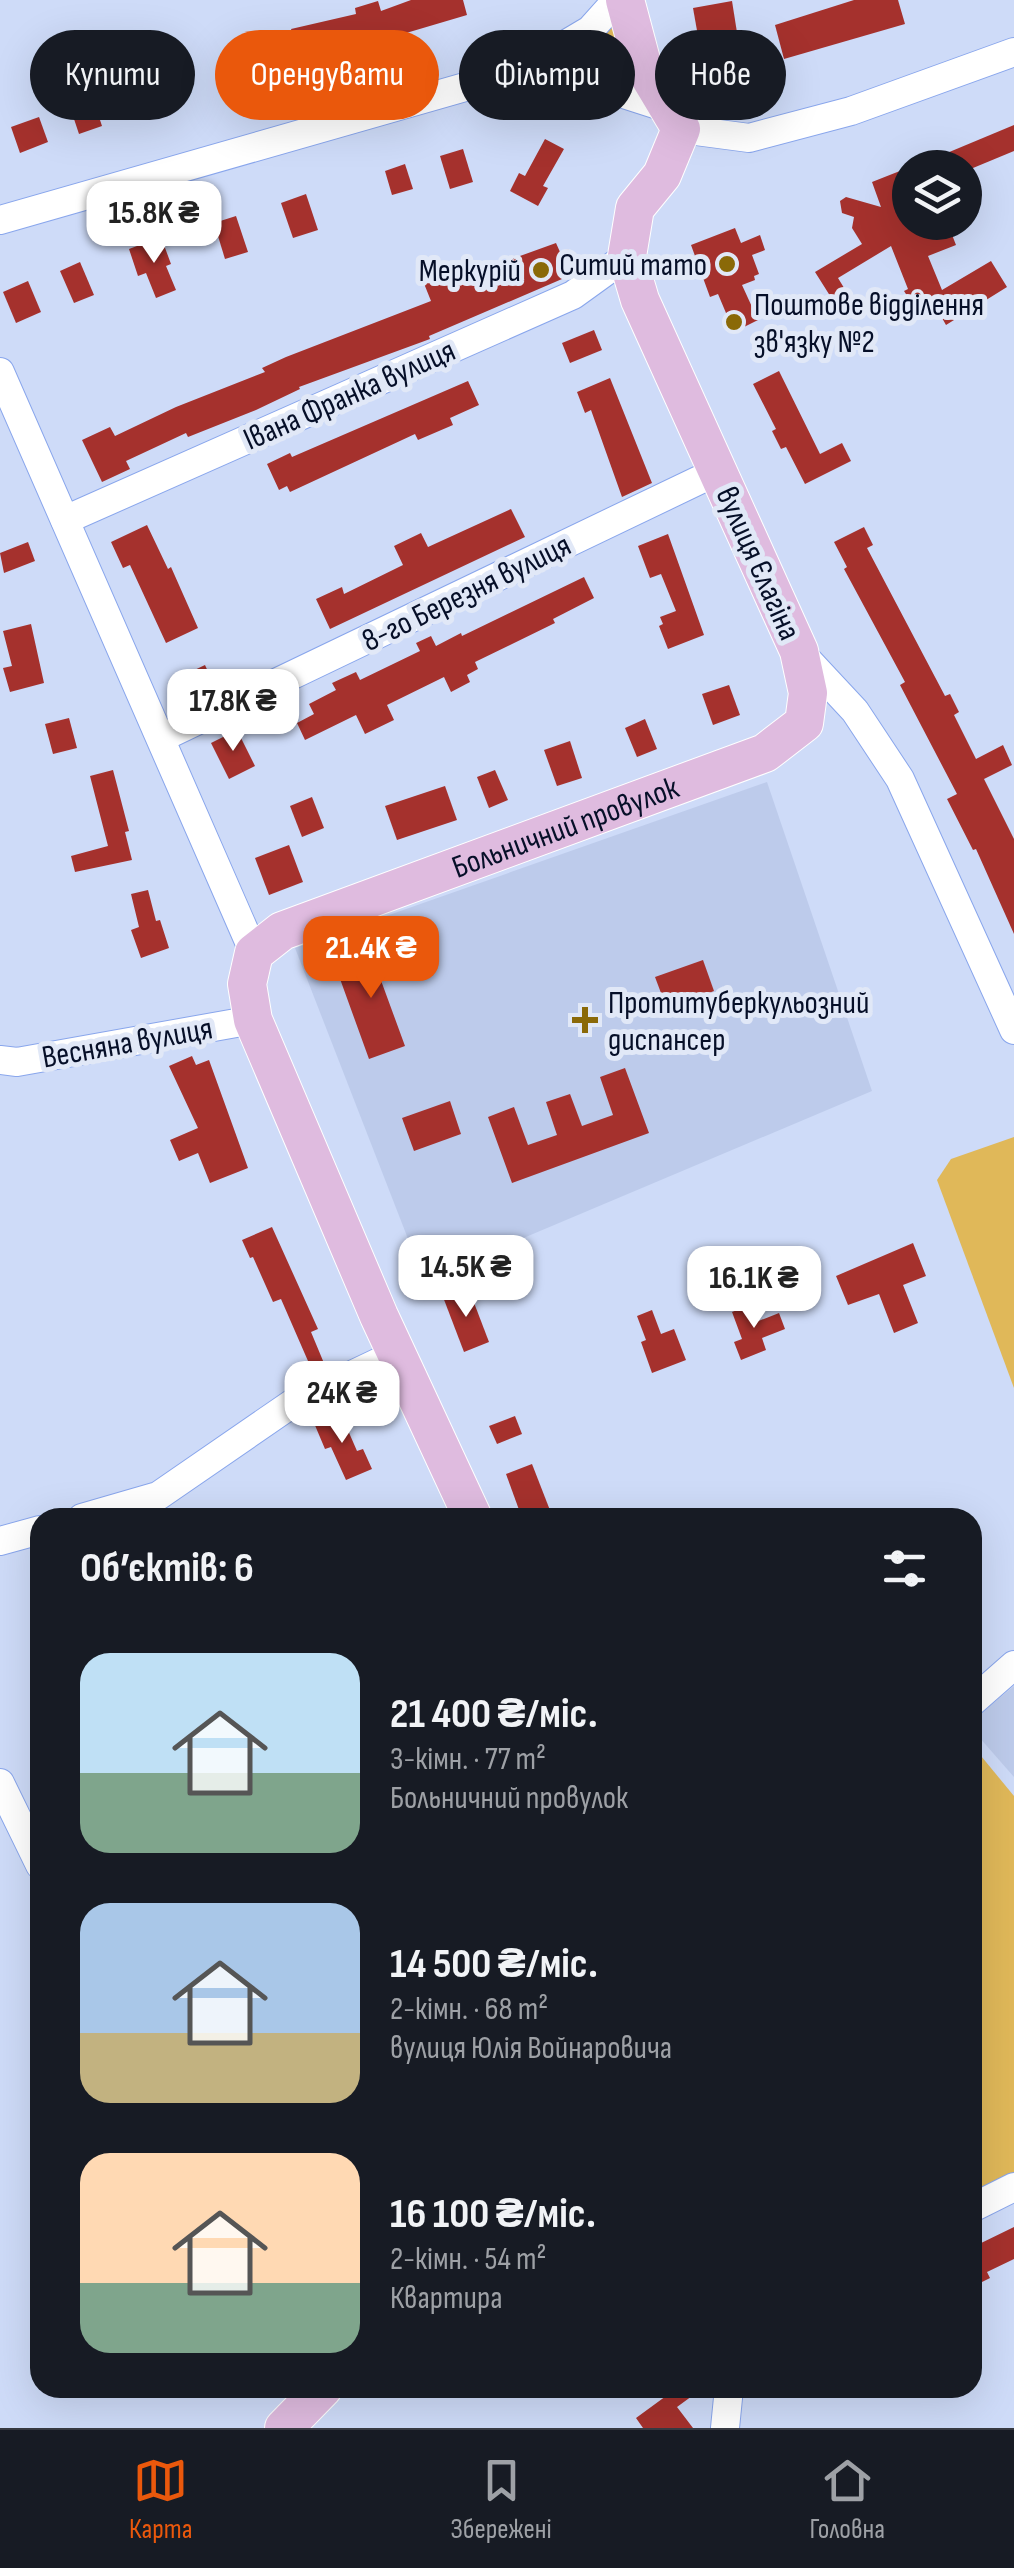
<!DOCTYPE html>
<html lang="uk">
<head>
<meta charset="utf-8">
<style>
  :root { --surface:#171b24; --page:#242831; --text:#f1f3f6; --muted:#9ea1a6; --line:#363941; --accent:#ea580c }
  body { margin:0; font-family:"Sofia Sans Condensed",sans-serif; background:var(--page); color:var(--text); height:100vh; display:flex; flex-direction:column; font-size:38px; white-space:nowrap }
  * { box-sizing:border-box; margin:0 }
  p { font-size:32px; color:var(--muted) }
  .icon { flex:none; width:55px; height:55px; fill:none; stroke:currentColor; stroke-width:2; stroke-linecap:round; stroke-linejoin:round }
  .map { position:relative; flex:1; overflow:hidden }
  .drawer { position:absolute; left:30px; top:1508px; width:952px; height:890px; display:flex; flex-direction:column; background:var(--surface); border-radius:30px; box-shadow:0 10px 40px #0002 }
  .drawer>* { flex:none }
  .guide { position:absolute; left:30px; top:30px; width:955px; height:90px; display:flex; gap:20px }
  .tools { position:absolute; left:892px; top:150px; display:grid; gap:20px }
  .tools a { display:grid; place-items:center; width:90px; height:90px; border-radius:50%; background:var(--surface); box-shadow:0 10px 40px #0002; font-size:50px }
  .price { position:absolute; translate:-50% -85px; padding:0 22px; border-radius:20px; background:#fff; color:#222; font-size:32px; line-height:65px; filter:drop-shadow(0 2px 5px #0008) }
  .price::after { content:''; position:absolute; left:50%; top:60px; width:30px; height:22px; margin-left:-15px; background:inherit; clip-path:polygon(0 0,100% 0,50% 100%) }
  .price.current { background:var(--accent); color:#fff }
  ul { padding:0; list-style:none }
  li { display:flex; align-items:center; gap:30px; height:250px; padding:0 50px }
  li span { display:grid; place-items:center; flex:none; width:280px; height:200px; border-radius:30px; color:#555 }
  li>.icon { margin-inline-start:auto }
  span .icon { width:120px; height:120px; fill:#fffc; stroke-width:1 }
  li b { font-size:42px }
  h2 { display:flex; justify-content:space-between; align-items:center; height:120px; padding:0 50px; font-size:42px }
  .pill { padding:0 35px; border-radius:45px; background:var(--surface); box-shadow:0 10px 40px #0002; font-size:35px; line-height:90px }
  .pill.current { background:var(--accent); color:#fff }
  .dock { display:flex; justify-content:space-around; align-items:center; height:140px; border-top:2px solid var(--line); background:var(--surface); font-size:28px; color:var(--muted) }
  .dock a { display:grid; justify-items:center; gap:5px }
  .dock .current { color:var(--accent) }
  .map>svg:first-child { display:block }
</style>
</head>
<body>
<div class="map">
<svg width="1014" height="2428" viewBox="0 0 1014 2428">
  <rect width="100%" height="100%" fill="#cedbf8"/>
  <!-- built -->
  <g fill="#bdcbeb">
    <polygon points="767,782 872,1091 424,1280 295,948"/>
    <polygon points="1014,1686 1014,1777 972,1729 973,1720"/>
  </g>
  <!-- green -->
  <g fill="#e0b859">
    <polygon points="617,22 639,87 558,63"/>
    <polygon points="1014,1137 1014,1388 937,1180 951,1159"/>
    <polygon points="972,1745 1014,1796 1014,2178 972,2199"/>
  </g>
  <!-- building -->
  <g fill="#a5312d">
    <polygon points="411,0 463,0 467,15 325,57 288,65 232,87 223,59 293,35 291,29 356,14 355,8 378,1 381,11"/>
    <polygon points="854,0 898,0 905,24 784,59 775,25"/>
    <polygon points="732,1 742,64 704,70 693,8"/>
    <polygon points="165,67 174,100 154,106 145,73"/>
    <polygon points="90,90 102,126 79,134 67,98"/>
    <polygon points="39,117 48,142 20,153 11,127"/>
    <polygon points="1014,125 1014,151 973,168 911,168"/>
    <polygon points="545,139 564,149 543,186 548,188 538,206 510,191 519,173 525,176"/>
    <polygon points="463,149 473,182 450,189 440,156"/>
    <polygon points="405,164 413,189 392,195 385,171"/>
    <polygon points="910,167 910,222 947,222 956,245 928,256 942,290 991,261 1007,287 946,325 929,295 913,305 904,291 908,289 891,246 838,278 852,301 839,310 815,272 862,244 852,228 854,217 842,213 840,201 846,197 881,207 872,182"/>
    <polygon points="306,194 318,230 293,238 281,203"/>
    <polygon points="236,216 248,252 225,259 214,223"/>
    <polygon points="735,228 741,243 760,235 765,250 752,255 759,274 754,276 755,280 742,285 758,320 734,332 718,294 710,297 691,245"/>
    <polygon points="161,237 171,264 166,266 176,290 156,298 146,273 138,276 129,249"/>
    <polygon points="556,243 560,252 568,249 574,262 566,266 569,276 429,336 430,339 299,387 300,389 256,410 188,437 186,433 126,461 130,469 102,482 82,440 110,427 115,436 176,407 265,372 262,368 286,357 431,301 421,276 442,268 448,282"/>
    <polygon points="80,262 94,295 74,303 60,271"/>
    <polygon points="28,281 41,312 16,323 3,292"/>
    <polygon points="594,330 602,350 570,363 562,343"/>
    <polygon points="779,371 820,454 842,443 851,461 805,484 786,447 781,449 772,431 776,429 753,384"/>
    <polygon points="610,378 652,483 622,497 591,410 585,413 577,392"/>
    <polygon points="468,381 479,405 450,418 453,425 418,440 415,434 290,492 287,486 279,490 267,464 290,453 292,457"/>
    <polygon points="511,509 525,537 330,629 316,599 342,587 344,594 403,565 394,546 421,533 428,547"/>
    <polygon points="147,525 168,569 171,567 198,628 166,643 130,565 123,568 111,542"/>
    <polygon points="864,527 873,545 867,548 945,696 950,694 959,712 954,715 976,759 1003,745 1012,765 984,779 1014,839 1014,934 976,849 973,850 947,799 957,794 900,685 905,682 844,569 847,567 834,542"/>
    <polygon points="668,534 704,635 668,649 659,626 663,624 660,617 676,611 661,574 650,578 638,546"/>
    <polygon points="28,542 35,561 4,573 0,553"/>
    <polygon points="584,577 594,598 553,619 555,623 475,662 478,669 467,675 470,682 451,692 444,677 387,705 394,720 365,734 356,715 305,740 297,723 314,714 309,704 336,690 332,683 356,672 360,680 420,651 416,643 431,636 436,646 461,633 462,636"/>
    <polygon points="31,624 44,683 10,692 3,668 12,666 3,631"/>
    <polygon points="205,665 215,687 194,697 184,675"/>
    <polygon points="729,685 740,715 713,725 702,694"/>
    <polygon points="69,718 77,748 53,754 45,724"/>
    <polygon points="645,719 657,749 637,757 625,728"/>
    <polygon points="237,730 255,766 229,779 211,743"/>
    <polygon points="570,741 582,778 557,786 544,750"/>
    <polygon points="113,770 129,831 125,832 132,860 75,872 71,856 108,846 90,776"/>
    <polygon points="495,770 508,800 489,808 477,777"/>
    <polygon points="445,786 457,820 397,840 385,806"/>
    <polygon points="312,797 324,828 302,837 290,806"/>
    <polygon points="289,845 303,882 269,895 255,858"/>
    <polygon points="148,890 156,921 160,920 169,948 141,958 131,930 139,927 131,894"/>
    <polygon points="387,946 395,969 379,975 405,1046 369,1059 335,965"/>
    <polygon points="703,960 714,991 667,1009 655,977"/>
    <polygon points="192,1056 196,1065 209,1060 248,1168 210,1183 198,1153 179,1161 170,1140 198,1128 169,1066"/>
    <polygon points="625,1068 649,1133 512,1183 488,1117 514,1107 528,1145 557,1135 546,1102 570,1094 582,1126 613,1115 600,1077"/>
    <polygon points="450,1101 461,1134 414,1151 402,1118"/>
    <polygon points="272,1227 318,1329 311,1332 326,1368 295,1383 290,1369 308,1361 281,1299 273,1302 253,1257 250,1258 242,1240"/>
    <polygon points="913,1243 926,1276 903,1285 918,1323 894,1333 879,1294 848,1305 836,1276"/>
    <polygon points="468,1287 489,1342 464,1352 443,1297"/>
    <polygon points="750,1305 756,1322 779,1313 785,1329 762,1338 766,1350 741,1360 734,1342 742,1339 732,1312"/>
    <polygon points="652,1310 661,1334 674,1329 686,1360 652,1373 641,1342 646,1340 637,1316"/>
    <polygon points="340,1412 357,1451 363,1449 372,1469 346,1480 331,1447 325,1449 314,1423"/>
    <polygon points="515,1416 522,1434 497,1444 489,1426"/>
    <polygon points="532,1464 553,1518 522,1518 506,1474"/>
    <polygon points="1014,2227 1014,2259 987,2272 990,2278 972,2287 972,2242 975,2246"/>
    <polygon points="677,2388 703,2388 677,2407 693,2428 643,2428 636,2418"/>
  </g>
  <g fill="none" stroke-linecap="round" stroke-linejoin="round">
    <defs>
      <g id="minor">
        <polyline points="521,71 608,89 667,108"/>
        <polyline points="681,129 749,138 851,111 1014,52"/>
        <polyline points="0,220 521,71 590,30 617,0"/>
        <polyline points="0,372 254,953"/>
        <polyline points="65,520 573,295 627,256"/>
        <polyline points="800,652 855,711 900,779 1014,1030"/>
        <polyline points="161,738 718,471"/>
        <polyline points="0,1060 17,1062 253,1020"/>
        <polyline points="82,1518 158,1496 293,1403 396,1354"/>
        <polyline points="0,1541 40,1530"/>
        <polyline points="972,1702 1014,1665"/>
        <polyline points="0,1783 40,1865"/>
        <polyline points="972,2208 1014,2187"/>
        <polyline points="725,2428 729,2388"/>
      </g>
      <g id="major">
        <path id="s1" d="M473,1518L379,1316L253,1020L247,984L254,953L282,931L765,753L804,723L808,693L799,651L640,300L627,256L635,208L662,175L681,129L642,64L625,0"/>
        <polyline points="284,2428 323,2388"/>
      </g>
    </defs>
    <!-- minor casing -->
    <use href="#minor" stroke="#89a6ec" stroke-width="30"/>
    <!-- major casing -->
    <use href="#major" stroke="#fff" stroke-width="40"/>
    <!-- minor -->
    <use href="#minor" stroke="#fff" stroke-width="28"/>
    <!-- major -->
    <use href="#major" stroke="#dfbbdf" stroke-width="38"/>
  </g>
  <!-- markers -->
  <g fill="#8a6908" stroke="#e1e8f7" stroke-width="4">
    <circle cx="727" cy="264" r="10"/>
    <circle cx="541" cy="270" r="10"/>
    <circle cx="734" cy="322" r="10"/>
    <path d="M580 1005h10v10h10v10h-10v10h-10v-10h-10v-10h10z"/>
  </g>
  <g text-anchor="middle" stroke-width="10" stroke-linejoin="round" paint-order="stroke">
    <!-- poi labels -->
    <g font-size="32" fill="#060f28" stroke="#e1e8f7" text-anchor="end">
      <text x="707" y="275">Ситий тато</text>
      <text x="521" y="281">Меркурій</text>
      <text x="754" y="315" text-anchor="start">Поштове відділення<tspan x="754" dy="37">зв'язку №2</tspan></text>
      <text x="608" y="1013" text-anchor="start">Протитуберкульозний<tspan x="608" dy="37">диспансер</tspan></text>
    </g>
    <!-- street labels -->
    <g font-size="32" fill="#060f28" stroke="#e1e8f7">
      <text transform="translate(349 394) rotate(-24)" y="11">Івана Франка вулиця</text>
      <text transform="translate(759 563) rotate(66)" y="11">вулиця Єлагіна</text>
      <text transform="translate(466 592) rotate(-26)" y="11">8-го Березня вулиця</text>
      <text dy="11" stroke="none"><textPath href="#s1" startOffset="950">Больничний провулок</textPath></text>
      <text transform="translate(127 1042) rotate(-10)" y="11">Весняна вулиця</text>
    </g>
  </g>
</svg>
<div class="tools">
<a><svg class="icon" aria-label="layers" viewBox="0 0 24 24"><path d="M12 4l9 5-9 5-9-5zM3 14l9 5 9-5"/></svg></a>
</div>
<b class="price" style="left:154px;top:266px">15.8K ₴</b>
<b class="price" style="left:233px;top:754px">17.8K ₴</b>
<b class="price current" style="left:371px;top:1001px">21.4K ₴</b>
<b class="price" style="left:466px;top:1320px">14.5K ₴</b>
<b class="price" style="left:754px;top:1331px">16.1K ₴</b>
<b class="price" style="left:342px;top:1446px">24K ₴</b>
<div class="guide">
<a class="pill">Купити</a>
<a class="pill current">Орендувати</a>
<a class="pill">Фільтри</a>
<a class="pill">Нове</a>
</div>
<section class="drawer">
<h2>Об’єктів: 6<svg class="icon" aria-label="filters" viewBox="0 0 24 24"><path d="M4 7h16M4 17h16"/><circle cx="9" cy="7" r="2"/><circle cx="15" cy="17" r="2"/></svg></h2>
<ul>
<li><span style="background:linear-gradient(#bfe0f5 60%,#7fa58c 0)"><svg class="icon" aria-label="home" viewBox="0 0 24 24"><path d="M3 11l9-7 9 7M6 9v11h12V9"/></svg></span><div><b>21 400 ₴/міс.</b><p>3-кімн. · 77 m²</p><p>Больничний провулок</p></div></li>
<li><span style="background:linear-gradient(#a9c7e8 65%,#c2b280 0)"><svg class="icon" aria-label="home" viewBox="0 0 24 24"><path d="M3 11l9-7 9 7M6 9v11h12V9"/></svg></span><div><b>14 500 ₴/міс.</b><p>2-кімн. · 68 m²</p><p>вулиця Юлія Войнаровича</p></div></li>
<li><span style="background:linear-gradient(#ffd9b3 65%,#7fa58c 0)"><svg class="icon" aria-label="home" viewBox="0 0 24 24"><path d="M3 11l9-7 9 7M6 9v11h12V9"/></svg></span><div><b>16 100 ₴/міс.</b><p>2-кімн. · 54 m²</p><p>Квартира</p></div></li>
</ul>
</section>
</div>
<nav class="dock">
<a class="current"><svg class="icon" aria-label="map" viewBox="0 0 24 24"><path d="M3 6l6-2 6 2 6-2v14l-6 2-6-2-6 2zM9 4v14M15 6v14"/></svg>Карта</a>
<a><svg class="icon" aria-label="saved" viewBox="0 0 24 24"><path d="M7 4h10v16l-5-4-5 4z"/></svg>Збережені</a>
<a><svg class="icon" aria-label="home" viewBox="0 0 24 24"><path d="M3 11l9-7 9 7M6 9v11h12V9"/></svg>Головна</a>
</nav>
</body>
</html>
